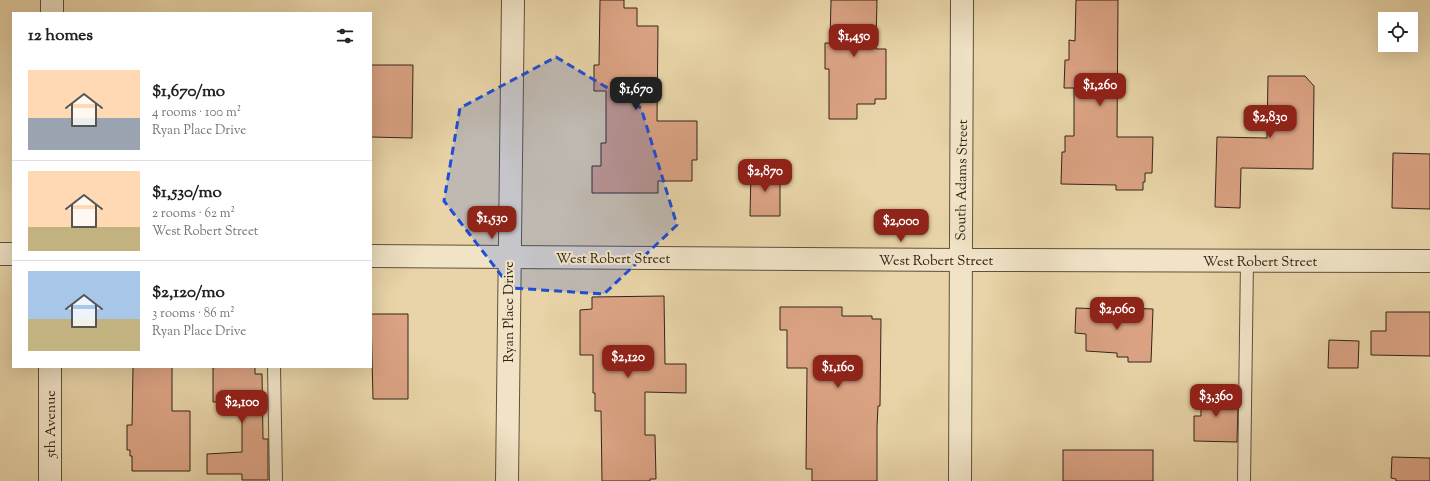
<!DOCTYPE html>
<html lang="en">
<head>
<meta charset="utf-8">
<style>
  :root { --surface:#fff; --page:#f2f2f2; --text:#202124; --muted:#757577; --line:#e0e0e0; --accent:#8f2418 }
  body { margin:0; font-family:"Sorts Mill Goudy",serif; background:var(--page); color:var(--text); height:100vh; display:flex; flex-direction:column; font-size:15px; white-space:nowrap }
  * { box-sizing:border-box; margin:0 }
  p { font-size:13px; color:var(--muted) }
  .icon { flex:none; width:22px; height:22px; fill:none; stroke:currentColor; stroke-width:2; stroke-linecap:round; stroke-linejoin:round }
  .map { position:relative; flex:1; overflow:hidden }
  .side { position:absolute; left:12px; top:12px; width:360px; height:356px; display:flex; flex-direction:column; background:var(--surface); border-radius:0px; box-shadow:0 4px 16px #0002 }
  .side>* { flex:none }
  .tools { position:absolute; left:1378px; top:12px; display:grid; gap:8px }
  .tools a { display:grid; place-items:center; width:40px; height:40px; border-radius:0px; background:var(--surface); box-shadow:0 4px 16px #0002; font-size:20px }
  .price { position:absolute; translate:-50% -34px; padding:0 9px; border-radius:8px; background:var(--accent); color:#fff; font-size:13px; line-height:26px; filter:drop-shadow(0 1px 2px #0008) }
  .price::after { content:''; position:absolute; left:50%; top:24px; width:12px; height:9px; margin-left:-6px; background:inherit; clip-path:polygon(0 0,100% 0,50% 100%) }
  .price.on { background:#222; color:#fff }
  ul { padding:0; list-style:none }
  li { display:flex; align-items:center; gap:12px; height:100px; padding:0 16px }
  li+li { border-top:1px solid var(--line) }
  li span { display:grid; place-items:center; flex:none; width:112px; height:80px; border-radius:0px; color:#555 }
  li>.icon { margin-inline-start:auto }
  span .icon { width:48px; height:48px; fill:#fffc; stroke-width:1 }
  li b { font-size:17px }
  h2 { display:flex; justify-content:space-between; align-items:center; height:48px; padding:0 16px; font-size:17px }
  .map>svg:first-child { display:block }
</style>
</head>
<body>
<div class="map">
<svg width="1430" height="481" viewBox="0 0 1430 481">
  <rect width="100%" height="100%" fill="#e8d4a8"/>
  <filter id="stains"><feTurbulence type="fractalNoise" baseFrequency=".005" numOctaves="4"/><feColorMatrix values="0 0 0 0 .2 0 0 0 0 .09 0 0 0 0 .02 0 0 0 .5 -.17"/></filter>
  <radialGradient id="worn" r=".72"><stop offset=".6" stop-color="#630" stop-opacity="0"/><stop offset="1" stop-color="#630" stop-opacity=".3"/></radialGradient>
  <!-- building -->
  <g fill="#dba384" stroke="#332418">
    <polygon points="600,0 624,0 624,8 637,8 637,26 658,26 657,121 697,121 697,160 692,160 692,181 658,181 658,193 592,193 592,166 601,166 601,143 606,143 606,91 594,91 594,65 599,65"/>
    <polygon points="831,0 877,0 876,44 876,49 886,49 886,99 875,99 875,104 857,104 857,119 829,119 829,69 825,69 825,43 830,43"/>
    <polygon points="1076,0 1118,0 1117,137 1153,137 1152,173 1145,173 1145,182 1143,182 1143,190 1116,190 1116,185 1061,184 1062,152 1065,152 1065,136 1074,136 1074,88 1064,88 1065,60 1069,60 1069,40 1075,41"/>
    <polygon points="371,65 413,65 412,138 371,137"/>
    <polygon points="1268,76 1305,76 1314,86 1313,169 1241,168 1240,208 1215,207 1217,137 1267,138"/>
    <polygon points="1393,153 1430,154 1430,209 1392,208"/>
    <polygon points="751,170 780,170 780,216 750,216"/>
    <polygon points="664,296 665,364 686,364 686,393 645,392 645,435 655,435 656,479 650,479 650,481 602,481 601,411 595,411 595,393 593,393 593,355 580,355 580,310 592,309 592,297"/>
    <polygon points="1103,303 1124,304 1124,308 1153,309 1151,362 1128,362 1128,357 1117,357 1117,353 1086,351 1086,334 1075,333 1076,308 1103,309"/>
    <polygon points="780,307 842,307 842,316 872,316 872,319 881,319 880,406 878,406 877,427 877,481 812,481 812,469 806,469 807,368 787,368 787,330 780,330"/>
    <polygon points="1386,312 1430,312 1430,356 1371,355 1371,331 1386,331"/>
    <polygon points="373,314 408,314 408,399 373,399 371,315"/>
    <polygon points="1329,340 1359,341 1358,368 1328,368"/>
    <polygon points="133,367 172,367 172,411 190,411 190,471 132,471 132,456 130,456 130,450 127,450 127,425 132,425"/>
    <polygon points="217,367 255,367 255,374 262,374 263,439 268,439 268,480 242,480 242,474 207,474 207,454 242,452 242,401 213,402 213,368"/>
    <polygon points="1201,391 1229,391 1229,404 1238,404 1237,442 1194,441 1194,416 1201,416"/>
    <rect x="1063" y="450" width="90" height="31"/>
    <polygon points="1392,457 1430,458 1430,481 1396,481 1396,479 1391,478"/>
  </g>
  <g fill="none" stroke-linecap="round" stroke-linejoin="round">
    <defs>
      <g id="service">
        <polyline points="274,367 276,481"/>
        <polyline points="1244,481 1247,261"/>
      </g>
      <g id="minor">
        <polyline points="52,13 52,0"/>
        <polyline points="0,254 13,254"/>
        <polyline points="371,256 960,260 1430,261"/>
        <polyline points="50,481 50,367"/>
        <polyline points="507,481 513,0"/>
        <polyline points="960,481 962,0"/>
      </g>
    </defs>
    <!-- service casing -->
    <use href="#service" stroke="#60503c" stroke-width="14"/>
    <!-- minor casing -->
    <use href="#minor" stroke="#60503c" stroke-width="24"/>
    <!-- service -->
    <use href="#service" stroke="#f0e3c6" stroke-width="12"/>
    <!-- minor -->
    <use href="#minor" stroke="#f0e3c6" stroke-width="22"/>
  </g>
  <!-- marked area -->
  <path fill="#1d4ed8" fill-opacity="0.2" stroke="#1d4ed8" stroke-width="3" stroke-dasharray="8 5" stroke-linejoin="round" d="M556,57L641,108L677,225L604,294L511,288L444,201L460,108Z"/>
  <g text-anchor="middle" stroke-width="4" stroke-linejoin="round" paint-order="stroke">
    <!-- street labels -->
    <g font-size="14" fill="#332418" stroke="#f0e3c6">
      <text transform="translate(961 180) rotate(-89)" y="5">South Adams Street</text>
      <text x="613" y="263">West Robert Street</text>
      <text x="936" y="265">West Robert Street</text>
      <text x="1260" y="266">West Robert Street</text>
      <text transform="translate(508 312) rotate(-90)" y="5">Ryan Place Drive</text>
      <text transform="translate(50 424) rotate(-90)" y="5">5th Avenue</text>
    </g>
  </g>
  <rect width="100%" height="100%" filter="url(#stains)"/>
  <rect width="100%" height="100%" fill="url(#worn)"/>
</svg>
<div class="tools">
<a><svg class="icon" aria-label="locate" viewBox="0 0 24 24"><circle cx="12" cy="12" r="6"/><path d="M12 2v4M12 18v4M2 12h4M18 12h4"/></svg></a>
</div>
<b class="price" style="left:854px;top:58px">$1,450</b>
<b class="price" style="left:1100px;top:107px">$1,260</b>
<b class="price on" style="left:636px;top:111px">$1,670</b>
<b class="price" style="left:1270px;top:139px">$2,830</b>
<b class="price" style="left:765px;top:193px">$2,870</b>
<b class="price" style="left:492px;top:240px">$1,530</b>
<b class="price" style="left:901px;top:243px">$2,000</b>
<b class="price" style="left:1117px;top:331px">$2,060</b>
<b class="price" style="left:628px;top:379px">$2,120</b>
<b class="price" style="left:838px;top:389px">$1,160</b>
<b class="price" style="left:1216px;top:418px">$3,360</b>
<b class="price" style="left:242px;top:424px">$2,100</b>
<section class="side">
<h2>12 homes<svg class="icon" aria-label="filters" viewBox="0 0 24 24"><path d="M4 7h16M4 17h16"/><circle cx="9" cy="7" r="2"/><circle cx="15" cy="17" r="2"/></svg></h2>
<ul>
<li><span style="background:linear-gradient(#ffd9b3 60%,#9aa5b1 0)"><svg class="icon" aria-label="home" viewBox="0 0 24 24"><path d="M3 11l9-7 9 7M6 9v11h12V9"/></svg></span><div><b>$1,670/mo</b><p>4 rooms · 100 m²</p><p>Ryan Place Drive</p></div></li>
<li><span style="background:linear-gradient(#ffd9b3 70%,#c2b280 0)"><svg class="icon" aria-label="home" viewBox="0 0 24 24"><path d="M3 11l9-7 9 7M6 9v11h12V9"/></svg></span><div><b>$1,530/mo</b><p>2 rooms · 62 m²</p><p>West Robert Street</p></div></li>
<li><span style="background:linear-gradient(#a9c7e8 60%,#c2b280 0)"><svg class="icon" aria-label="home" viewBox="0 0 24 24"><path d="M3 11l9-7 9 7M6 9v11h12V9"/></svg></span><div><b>$2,120/mo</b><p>3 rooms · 86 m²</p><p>Ryan Place Drive</p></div></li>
</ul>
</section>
</div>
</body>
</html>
